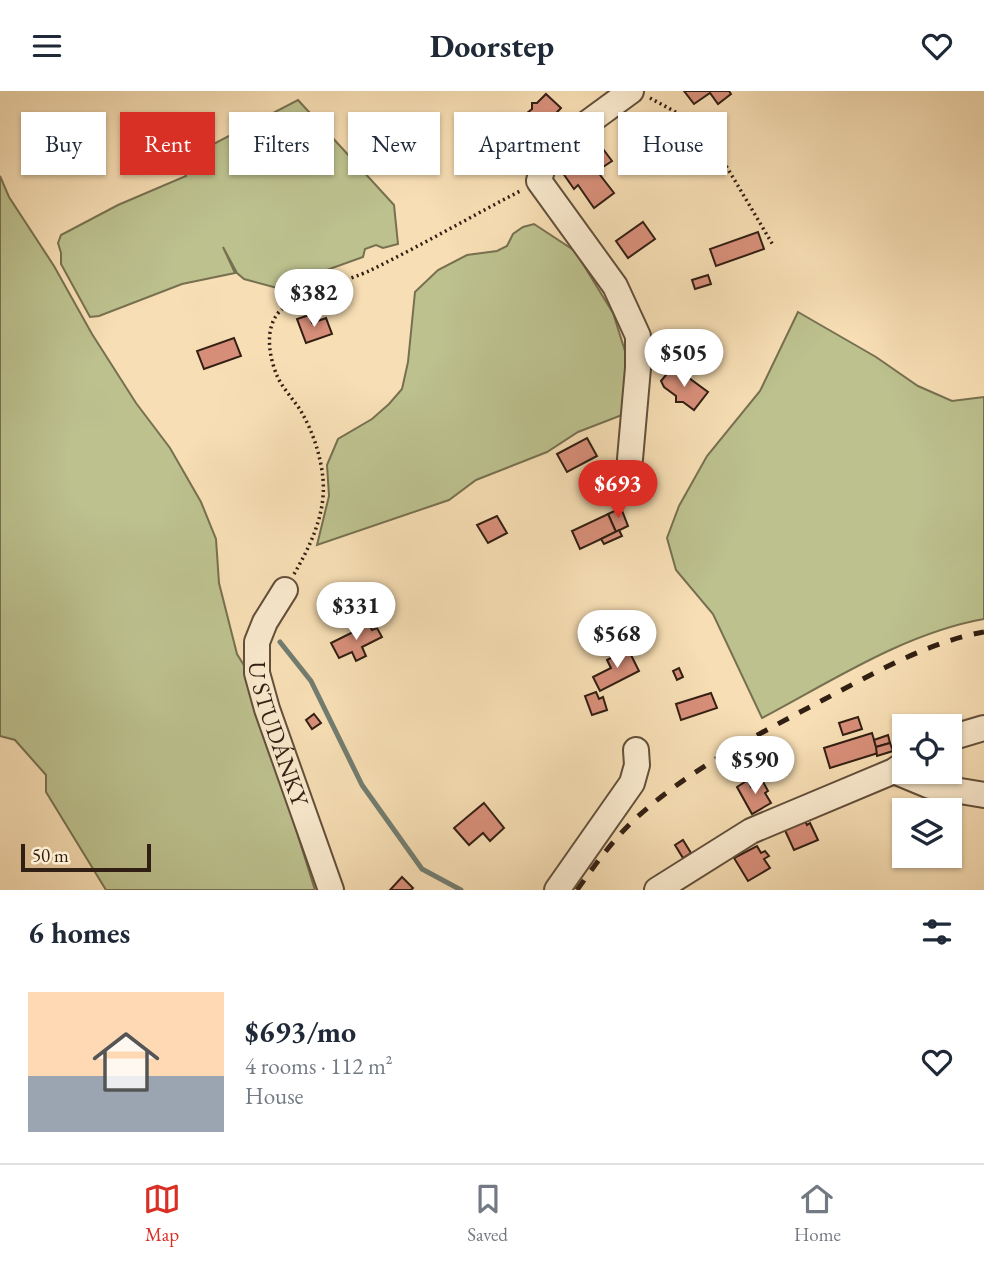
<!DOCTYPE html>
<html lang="en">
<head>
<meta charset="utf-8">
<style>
  :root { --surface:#fff; --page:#f6f6f7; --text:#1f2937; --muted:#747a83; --line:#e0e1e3; --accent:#d93025 }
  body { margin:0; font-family:"EB Garamond",serif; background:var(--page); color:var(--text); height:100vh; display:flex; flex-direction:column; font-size:26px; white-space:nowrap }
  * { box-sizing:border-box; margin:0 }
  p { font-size:23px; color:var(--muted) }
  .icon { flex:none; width:38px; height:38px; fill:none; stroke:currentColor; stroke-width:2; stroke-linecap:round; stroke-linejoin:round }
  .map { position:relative; height:799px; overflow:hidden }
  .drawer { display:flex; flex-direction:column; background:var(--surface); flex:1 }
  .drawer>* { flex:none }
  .top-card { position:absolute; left:21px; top:21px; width:943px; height:63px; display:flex; gap:14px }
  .controls { position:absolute; left:892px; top:623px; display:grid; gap:14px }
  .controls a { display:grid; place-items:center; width:70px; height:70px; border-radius:0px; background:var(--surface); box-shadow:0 2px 5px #0004; font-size:35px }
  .scale { position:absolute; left:21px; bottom:18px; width:130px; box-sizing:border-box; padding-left:7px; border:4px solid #321f13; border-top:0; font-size:19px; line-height:24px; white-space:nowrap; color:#321f13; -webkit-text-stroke:5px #faeace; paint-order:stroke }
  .price { position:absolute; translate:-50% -60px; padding:0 16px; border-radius:24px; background:#fff; color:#222; font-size:23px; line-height:46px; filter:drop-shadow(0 2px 4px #0008) }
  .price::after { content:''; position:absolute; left:50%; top:42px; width:21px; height:16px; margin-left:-10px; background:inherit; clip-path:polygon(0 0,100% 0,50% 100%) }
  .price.current { background:var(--accent); color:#fff }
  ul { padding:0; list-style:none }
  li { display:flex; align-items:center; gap:21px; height:175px; padding:0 28px }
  li span { display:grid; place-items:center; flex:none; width:196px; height:140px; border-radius:0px; color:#555 }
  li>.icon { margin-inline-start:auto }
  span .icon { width:84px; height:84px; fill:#fffc; stroke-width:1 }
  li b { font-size:30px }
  h2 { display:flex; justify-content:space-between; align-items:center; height:84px; padding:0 28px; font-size:30px }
  .tag { padding:0 24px; border-radius:0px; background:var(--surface); box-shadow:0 2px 5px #0004; font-size:24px; line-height:63px }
  .tag.current { background:var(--accent); color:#fff }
  header { display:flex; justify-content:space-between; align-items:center; height:91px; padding:0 28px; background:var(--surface); font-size:32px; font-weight:700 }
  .tab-bar { display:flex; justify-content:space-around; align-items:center; height:98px; border-top:2px solid var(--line); background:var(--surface); font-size:19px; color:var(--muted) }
  .tab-bar a { display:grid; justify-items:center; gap:4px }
  .tab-bar .current { color:var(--accent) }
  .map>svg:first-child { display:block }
</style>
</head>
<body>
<header><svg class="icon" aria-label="menu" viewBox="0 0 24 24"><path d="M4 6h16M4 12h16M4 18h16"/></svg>Doorstep<svg class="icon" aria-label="heart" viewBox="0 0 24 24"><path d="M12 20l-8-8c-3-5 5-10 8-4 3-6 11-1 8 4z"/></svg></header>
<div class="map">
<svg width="984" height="799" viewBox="0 0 984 799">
  <rect width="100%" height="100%" fill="#f7deb4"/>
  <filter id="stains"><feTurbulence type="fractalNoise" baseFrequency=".00286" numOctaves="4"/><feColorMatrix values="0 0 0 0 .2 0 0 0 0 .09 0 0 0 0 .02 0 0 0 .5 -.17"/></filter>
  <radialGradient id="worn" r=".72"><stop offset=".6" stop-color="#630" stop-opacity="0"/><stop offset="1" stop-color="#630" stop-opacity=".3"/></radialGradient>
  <!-- green -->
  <g fill="#bcc18e" stroke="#777050" stroke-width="2">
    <polygon points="298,9 394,114 398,153 383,157 376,154 365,158 363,166 277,197 244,188 237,182 223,156 235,182 182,193 99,225 90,226 61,173 61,162 58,152 61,144 118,114 186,85 179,71"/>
    <polygon points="0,85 9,106 54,175 92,243 136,312 170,357 201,411 216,448 219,492 237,563 245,576 315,799 106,799 46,701 46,684 15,649 0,645"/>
    <polygon points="534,133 575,160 613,222 625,260 626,306 622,324 578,341 547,361 476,389 449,409 317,454 329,405 327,374 338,348 372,328 389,313 402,298 408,271 415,201 438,179 467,164 497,160 507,155 513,143 523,136"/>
    <path d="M798,221L876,266L918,295L952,310L984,306V528C905,542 832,590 762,627L713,523L676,479L667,447L679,415L707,365L760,300Z"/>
  </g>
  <!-- water -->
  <polygon fill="#9dbcae" stroke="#727d70" stroke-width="2" points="708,253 712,263 693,270 690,260"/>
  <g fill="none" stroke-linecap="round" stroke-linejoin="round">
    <!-- stream -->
    <polyline stroke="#727d70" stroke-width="5" points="280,551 311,590 362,694 422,778 461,799"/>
  </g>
  <!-- building -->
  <g fill="#d88f7a" stroke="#321f13" stroke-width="2">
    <polygon points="684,0 729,0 731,3 718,13 710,2 694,13"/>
    <polygon points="546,3 561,17 542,37 527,22 532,18 532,12 537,12"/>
    <polygon points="597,50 612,70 597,80 614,102 594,117 578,94 574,98 560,78"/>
    <polygon points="643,131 655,148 628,167 616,150"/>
    <polygon points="758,141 764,158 716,175 710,158"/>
    <polygon points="708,184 711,193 695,198 692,189"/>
    <polygon points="309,224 312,232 326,227 332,243 306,252 297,228"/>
    <polygon points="234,247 241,265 204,278 197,260"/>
    <polygon points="671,278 678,279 708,301 694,319 683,311 676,311 676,305 664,296 661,290"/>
    <polygon points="587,347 597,365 567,381 557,363"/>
    <polygon points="621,417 628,435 616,441 608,423"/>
    <polygon points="608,423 616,441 580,458 572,440"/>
    <polygon points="497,425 507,442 488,452 477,434"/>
    <polygon points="619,439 622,445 604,453 601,448"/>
    <polygon points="369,533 372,539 377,537 382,546 362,556 366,565 356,570 352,561 339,567 331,552"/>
    <polygon points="628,558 639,580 600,600 593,586 611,577 607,569"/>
    <polygon points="679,577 683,586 677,589 673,580"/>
    <polygon points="596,601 599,608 603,606 607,619 592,624 585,605"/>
    <polygon points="711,602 717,617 681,629 676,613"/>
    <polygon points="314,623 321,632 312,638 306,629"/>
    <polygon points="858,626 862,638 843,644 839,632"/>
    <polygon points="872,642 878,662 830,677 824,657"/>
    <polygon points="888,644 890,652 876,656 874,649"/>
    <polygon points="890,652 893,660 877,665 876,656"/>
    <polygon points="748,689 751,696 762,689 768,700 765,702 771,712 752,723 737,696"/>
    <polygon points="484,712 504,737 490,750 483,742 469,754 454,737"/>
    <polygon points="803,726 807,734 810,732 818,749 794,759 783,735"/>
    <polygon points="683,749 691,762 683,767 675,754"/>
    <polygon points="757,755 761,762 765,760 769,765 764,768 770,777 748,790 734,767"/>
    <polygon points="402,786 413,797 411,799 390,799"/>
  </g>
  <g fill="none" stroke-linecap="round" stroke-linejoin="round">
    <defs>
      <g id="minor">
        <polyline points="630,368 638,277 638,245 615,195 539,90 545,68 571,44 631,0"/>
        <path id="s1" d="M285,499L265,531L257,551V582L267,618L331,799"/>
        <polyline points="950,647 984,637"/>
        <polyline points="894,680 930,695 984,704"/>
        <polyline points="557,799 632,692 637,674 636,659"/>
        <polyline points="657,799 751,740 894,680 905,672"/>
      </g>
    </defs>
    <!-- minor casing -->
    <use href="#minor" stroke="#634f3b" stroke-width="28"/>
    <!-- path -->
    <g stroke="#321f13" stroke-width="3.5" stroke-dasharray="2 3.5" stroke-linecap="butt">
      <polyline points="650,7 683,25 712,51 773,154"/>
      <path d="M294,483C311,454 326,422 323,388C321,366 313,341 302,322C295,310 284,299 278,287C269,267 264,238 279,221C295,204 348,190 371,179C422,154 472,125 522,99"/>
    </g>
    <!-- minor -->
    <use href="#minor" stroke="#faeace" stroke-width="24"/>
    <!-- rail -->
    <path stroke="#321f13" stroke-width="5" stroke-dasharray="12 12" stroke-linecap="butt" d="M577,799C595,774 612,750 634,729C689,678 757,644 823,609C873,583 927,551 984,541"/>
  </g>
  <g text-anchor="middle" stroke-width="7" stroke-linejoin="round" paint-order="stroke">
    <!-- street labels -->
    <g font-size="24" fill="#321f13" stroke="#faeace">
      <text dy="8" stroke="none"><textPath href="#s1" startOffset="154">U STUDÁNKY</textPath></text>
    </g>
  </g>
  <rect width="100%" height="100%" filter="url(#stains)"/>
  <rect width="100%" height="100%" fill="url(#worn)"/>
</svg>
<div class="controls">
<a><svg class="icon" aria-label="locate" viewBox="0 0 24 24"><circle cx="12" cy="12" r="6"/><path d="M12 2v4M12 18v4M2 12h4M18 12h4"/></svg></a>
<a><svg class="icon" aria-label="layers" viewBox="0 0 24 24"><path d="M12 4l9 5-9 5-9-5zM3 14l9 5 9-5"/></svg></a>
</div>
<div class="scale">50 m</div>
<b class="price" style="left:314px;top:238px">$382</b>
<b class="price" style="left:684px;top:298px">$505</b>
<b class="price current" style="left:618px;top:429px">$693</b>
<b class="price" style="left:356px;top:551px">$331</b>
<b class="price" style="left:617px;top:579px">$568</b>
<b class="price" style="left:755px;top:705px">$590</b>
<div class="top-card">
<a class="tag">Buy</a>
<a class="tag current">Rent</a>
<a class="tag">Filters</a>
<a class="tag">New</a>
<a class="tag">Apartment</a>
<a class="tag">House</a>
</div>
</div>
<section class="drawer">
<h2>6 homes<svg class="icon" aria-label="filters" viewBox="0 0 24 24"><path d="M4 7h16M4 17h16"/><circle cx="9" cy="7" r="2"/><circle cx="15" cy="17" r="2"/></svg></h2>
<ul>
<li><span style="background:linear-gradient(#ffd9b3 60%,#9aa5b1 0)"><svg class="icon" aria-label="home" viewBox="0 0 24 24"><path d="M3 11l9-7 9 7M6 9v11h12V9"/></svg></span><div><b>$693/mo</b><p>4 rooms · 112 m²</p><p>House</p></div><svg class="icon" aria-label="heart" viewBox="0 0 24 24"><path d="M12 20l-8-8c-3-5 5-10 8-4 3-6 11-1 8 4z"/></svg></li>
</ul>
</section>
<nav class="tab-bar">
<a class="current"><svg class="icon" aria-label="map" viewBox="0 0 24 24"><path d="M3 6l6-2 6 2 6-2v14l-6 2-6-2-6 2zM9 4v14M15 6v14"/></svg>Map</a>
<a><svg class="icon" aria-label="saved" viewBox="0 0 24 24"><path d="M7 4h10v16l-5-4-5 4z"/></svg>Saved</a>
<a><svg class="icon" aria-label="home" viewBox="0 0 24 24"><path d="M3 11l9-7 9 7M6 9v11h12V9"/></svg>Home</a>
</nav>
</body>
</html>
